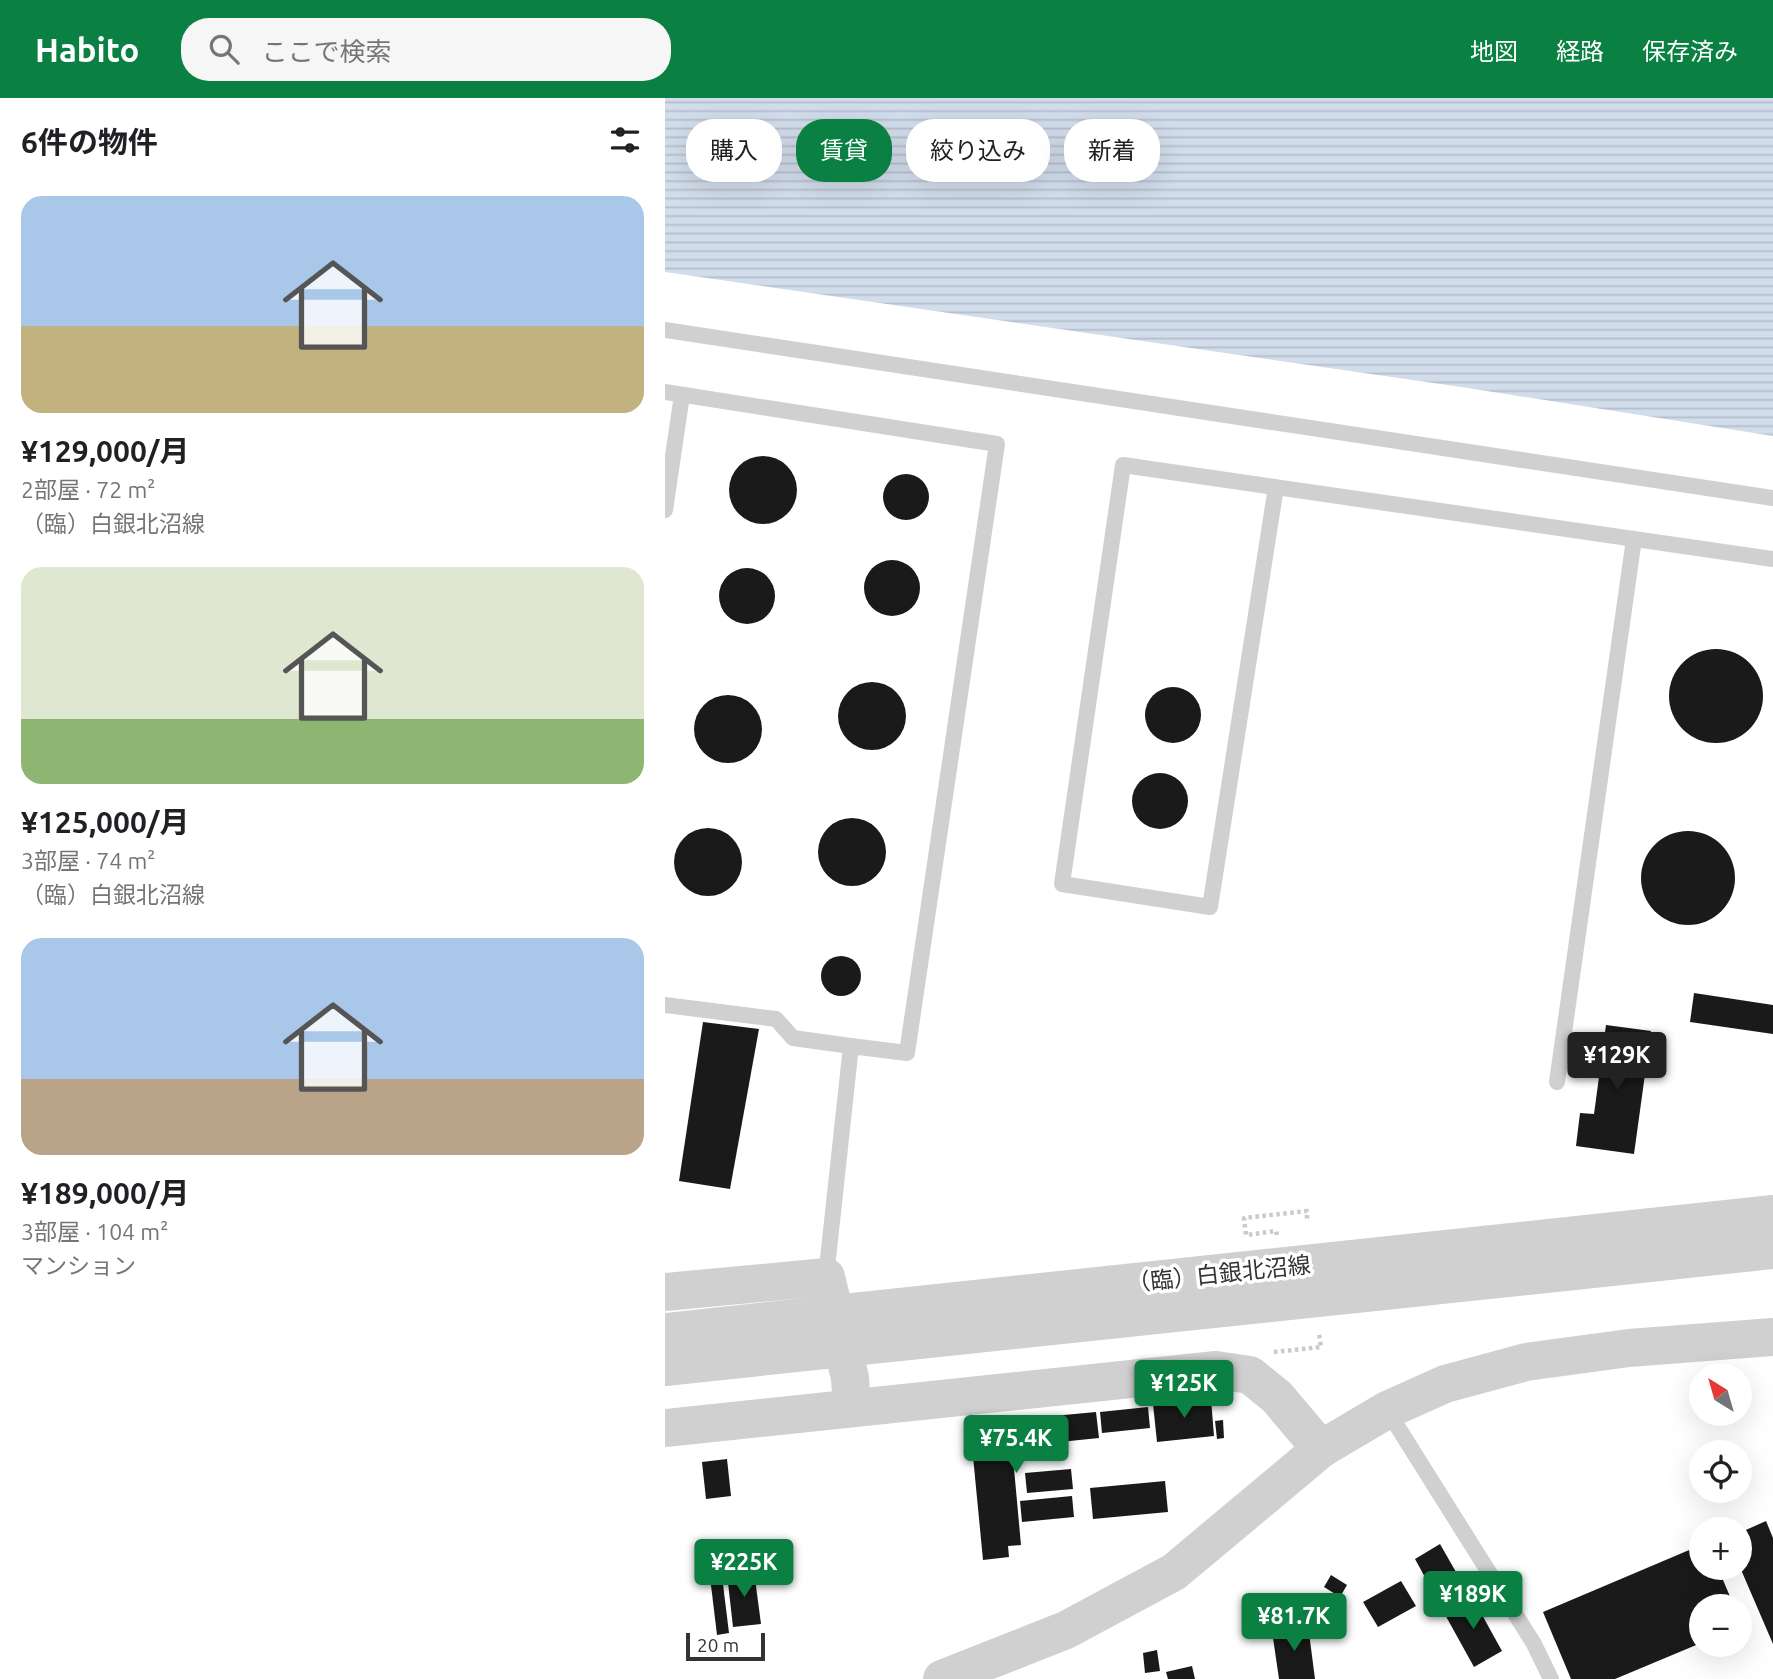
<!DOCTYPE html>
<html lang="ja">
<head>
<meta charset="utf-8">
<style>
  :root { --surface:#fff; --page:#f6f6f6; --text:#202124; --muted:#757577; --accent:#0b8043 }
  body { margin:0; font-family:Ubuntu,"Noto Sans JP",sans-serif; background:var(--page); color:var(--text); height:100vh; display:flex; flex-direction:column; font-size:26px; white-space:nowrap }
  * { box-sizing:border-box; margin:0 }
  p { font-size:23px; color:var(--muted) }
  .icon { flex:none; width:38px; height:38px; fill:none; stroke:currentColor; stroke-width:2; stroke-linecap:round; stroke-linejoin:round }
  .map { position:relative; flex:1; overflow:hidden }
  .side { display:flex; flex-direction:column; background:var(--surface); width:665px }
  .side>* { flex:none }
  .banner { position:absolute; left:21px; top:21px; width:665px; height:63px; display:flex; gap:14px }
  .needle { width:46px; rotate:323deg }
  .fabs { position:absolute; left:1024px; top:1265px; display:grid; gap:14px }
  .fabs a { display:grid; place-items:center; width:63px; height:63px; border-radius:50%; background:var(--surface); box-shadow:0 7px 28px #0002; font-size:35px }
  .scale { position:absolute; left:21px; bottom:18px; width:79px; box-sizing:border-box; padding-left:7px; border:4px solid #333; border-top:0; font-size:19px; line-height:24px; white-space:nowrap; color:#333; -webkit-text-stroke:5px #fff; paint-order:stroke }
  .price { position:absolute; translate:-50% -60px; padding:0 16px; border-radius:7px; background:var(--accent); color:#fff; font-size:23px; line-height:46px; filter:drop-shadow(0 2px 4px #0008) }
  .price::after { content:''; position:absolute; left:50%; top:42px; width:21px; height:16px; margin-left:-10px; background:inherit; clip-path:polygon(0 0,100% 0,50% 100%) }
  .price.on { background:#222; color:#fff }
  ul { padding:0; list-style:none }
  li { display:grid; align-content:center; gap:14px; height:371px; padding:0 21px }
  li span { display:grid; place-items:center; height:217px; border-radius:21px; color:#555 }
  li>.icon { margin-inline-start:auto }
  span .icon { width:126px; height:126px; fill:#fffc; stroke-width:1 }
  li b { font-size:30px }
  h2 { display:flex; justify-content:space-between; align-items:center; height:84px; padding:0 21px; font-size:30px }
  .tag { padding:0 24px; border-radius:28px; background:var(--surface); box-shadow:0 7px 28px #0002; font-size:24px; line-height:63px }
  .tag.on { background:var(--accent); color:#fff }
  header { display:flex; align-items:center; gap:42px; box-sizing:border-box; height:98px; padding:0 35px; background:var(--accent); color:#fff }
  header strong { font-size:33px }
  nav { display:flex; gap:38px; margin-inline-start:auto; font-size:24px }
  .search { width:490px; height:63px; background:var(--page); display:flex; align-items:center; gap:18px; box-sizing:border-box; padding:0 24px; border-radius:28px; color:var(--muted); font-size:26px }
  main { display:flex; flex:1; min-height:0 }
  .map>svg:first-child { display:block }
</style>
</head>
<body>
<header>
<strong>Habito</strong>
<div class="search"><svg class="icon" aria-label="search" viewBox="0 0 24 24"><circle cx="10" cy="10" r="6"/><path d="M15 15l6 6"/></svg>ここで検索</div>
<nav><a>地図</a><a>経路</a><a>保存済み</a></nav>
</header>
<main>
<section class="side">
<h2>6件の物件<svg class="icon" aria-label="filters" viewBox="0 0 24 24"><path d="M4 7h16M4 17h16"/><circle cx="9" cy="7" r="2"/><circle cx="15" cy="17" r="2"/></svg></h2>
<ul>
<li><span style="background:linear-gradient(#a9c7e8 60%,#c2b280 0)"><svg class="icon" aria-label="home" viewBox="0 0 24 24"><path d="M3 11l9-7 9 7M6 9v11h12V9"/></svg></span><div><b>¥129,000/月</b><p>2部屋 · 72 m²</p><p>（臨）白銀北沼線</p></div></li>
<li><span style="background:linear-gradient(#dfe7d0 70%,#8fb573 0)"><svg class="icon" aria-label="home" viewBox="0 0 24 24"><path d="M3 11l9-7 9 7M6 9v11h12V9"/></svg></span><div><b>¥125,000/月</b><p>3部屋 · 74 m²</p><p>（臨）白銀北沼線</p></div></li>
<li><span style="background:linear-gradient(#a9c7e8 65%,#b9a48a 0)"><svg class="icon" aria-label="home" viewBox="0 0 24 24"><path d="M3 11l9-7 9 7M6 9v11h12V9"/></svg></span><div><b>¥189,000/月</b><p>3部屋 · 104 m²</p><p>マンション</p></div></li>
</ul>
</section>
<div class="map">
<svg width="1108" height="1581" viewBox="0 0 1108 1581">
  <defs>
    <pattern id="water-rules" width="6" height="5" patternUnits="userSpaceOnUse" patternTransform="scale(1.75)"><rect width="6" height="5" fill="#d2ddeb"/><path d="M0 2.5h6" fill="none" stroke="#b5beca"/></pattern>
  </defs>
  <rect width="100%" height="100%" fill="#fff"/>
  <!-- water -->
  <polygon fill="url(#water-rules)" points="0,0 1108,0 1108,338 803,290 0,174"/>
  <!-- building -->
  <g fill="#1a1a1a">
    <circle cx="98" cy="392" r="34"/>
    <circle cx="241" cy="399" r="23"/>
    <circle cx="227" cy="490" r="28"/>
    <circle cx="82" cy="498" r="28"/>
    <circle cx="1051" cy="598" r="47"/>
    <circle cx="207" cy="618" r="34"/>
    <circle cx="508" cy="617" r="28"/>
    <circle cx="63" cy="631" r="34"/>
    <circle cx="495" cy="703" r="28"/>
    <circle cx="187" cy="754" r="34"/>
    <circle cx="43" cy="764" r="34"/>
    <circle cx="1023" cy="780" r="47"/>
    <circle cx="176" cy="878" r="20"/>
    <polygon points="1029,895 1108,907 1108,936 1025,924"/>
    <polygon points="38,924 94,931 65,1091 14,1083"/>
    <polygon points="941,927 986,933 969,1056 911,1048 915,1015 929,1016"/>
    <polygon points="546,1301 549,1338 492,1344 488,1306"/>
    <polygon points="483,1309 485,1330 437,1335 435,1314"/>
    <polygon points="431,1314 434,1340 347,1349 356,1447 343,1448 344,1459 318,1462 307,1348 347,1345 345,1322"/>
    <polygon points="558,1322 559,1340 552,1341 550,1323"/>
    <polygon points="62,1361 66,1398 41,1401 37,1364"/>
    <polygon points="406,1371 408,1391 362,1395 360,1375"/>
    <polygon points="500,1383 503,1414 428,1421 425,1390"/>
    <polygon points="407,1398 409,1419 357,1424 355,1403"/>
    <polygon points="1101,1423 1108,1440 1108,1546 1074,1467 1074,1435"/>
    <polygon points="775,1446 799,1488 773,1503 750,1461"/>
    <polygon points="1036,1447 1036,1470 1053,1470 1069,1508 1036,1508 1036,1545 950,1581 906,1581 878,1514"/>
    <polygon points="89,1473 96,1526 68,1529 62,1476"/>
    <polygon points="666,1477 682,1487 675,1499 659,1489"/>
    <polygon points="57,1478 64,1535 52,1537 45,1479"/>
    <polygon points="736,1483 751,1508 713,1529 698,1504"/>
    <polygon points="806,1497 837,1553 809,1569 778,1513"/>
    <polygon points="643,1527 650,1581 614,1581 607,1533"/>
    <polygon points="492,1552 495,1573 480,1575 478,1555"/>
    <polygon points="527,1568 530,1581 503,1581 501,1574"/>
  </g>
  <g fill="none" stroke-linecap="round" stroke-linejoin="round">
    <!-- path -->
    <g stroke="#cacaca" stroke-width="4.5" stroke-dasharray="3.5 3.5" stroke-linecap="butt">
      <polyline points="612,1137 611,1133 581,1137 579,1120 642,1113 642,1124"/>
      <polyline points="609,1254 656,1249 654,1236"/>
    </g>
    <!-- service -->
    <g stroke="#d0d0d0" stroke-width="16">
      <polyline points="0,232 1108,400"/>
      <polyline points="0,294 332,346 242,955 186,948 161,1179"/>
      <polyline points="611,389 545,809 397,786 458,367 1108,461"/>
      <polyline points="0,412 17,297"/>
      <polyline points="0,907 111,921 128,940 186,948"/>
      <polyline points="892,984 969,441"/>
      <polyline points="722,1312 869,1546 886,1581"/>
    </g>
    <!-- tertiary -->
    <g stroke="#d0d0d0" stroke-width="38">
      <polyline points="0,1194 161,1179 185,1280 187,1310"/>
      <polyline points="0,1330 551,1272 585,1277 612,1299 656,1351"/>
      <polyline points="277,1581 401,1532 509,1474 656,1351 722,1312 780,1286 861,1264 964,1250 1108,1239"/>
    </g>
    <!-- tertiary-bridge -->
    <g stroke="#d0d0d0" stroke-width="38">
      <polyline points="0,1234 1108,1116"/>
      <polyline points="0,1269 1108,1152"/>
    </g>
  </g>
  <g text-anchor="middle" stroke-width="7" stroke-linejoin="round" paint-order="stroke">
    <!-- street labels -->
    <g font-size="23" fill="#333" stroke="#fff">
      <text transform="translate(554 1176) rotate(-6)" y="8">（臨）白銀北沼線</text>
    </g>
  </g>
</svg>
<div class="fabs">
<a><svg class="needle" viewBox="-14 -14 28 28"><path d="M0-13l5 13h-10z" fill="#e53935"/><path d="M0 13l5-13h-10z" fill="#757577"/></svg></a>
<a><svg class="icon" aria-label="locate" viewBox="0 0 24 24"><circle cx="12" cy="12" r="6"/><path d="M12 2v4M12 18v4M2 12h4M18 12h4"/></svg></a>
<a>+</a>
<a>−</a>
</div>
<div class="scale">20 m</div>
<b class="price on" style="left:952px;top:994px">¥129K</b>
<b class="price" style="left:519px;top:1322px">¥125K</b>
<b class="price" style="left:351px;top:1377px">¥75.4K</b>
<b class="price" style="left:79px;top:1501px">¥225K</b>
<b class="price" style="left:808px;top:1533px">¥189K</b>
<b class="price" style="left:629px;top:1555px">¥81.7K</b>
<div class="banner">
<a class="tag">購入</a>
<a class="tag on">賃貸</a>
<a class="tag">絞り込み</a>
<a class="tag">新着</a>
</div>
</div>
</main>
</body>
</html>
